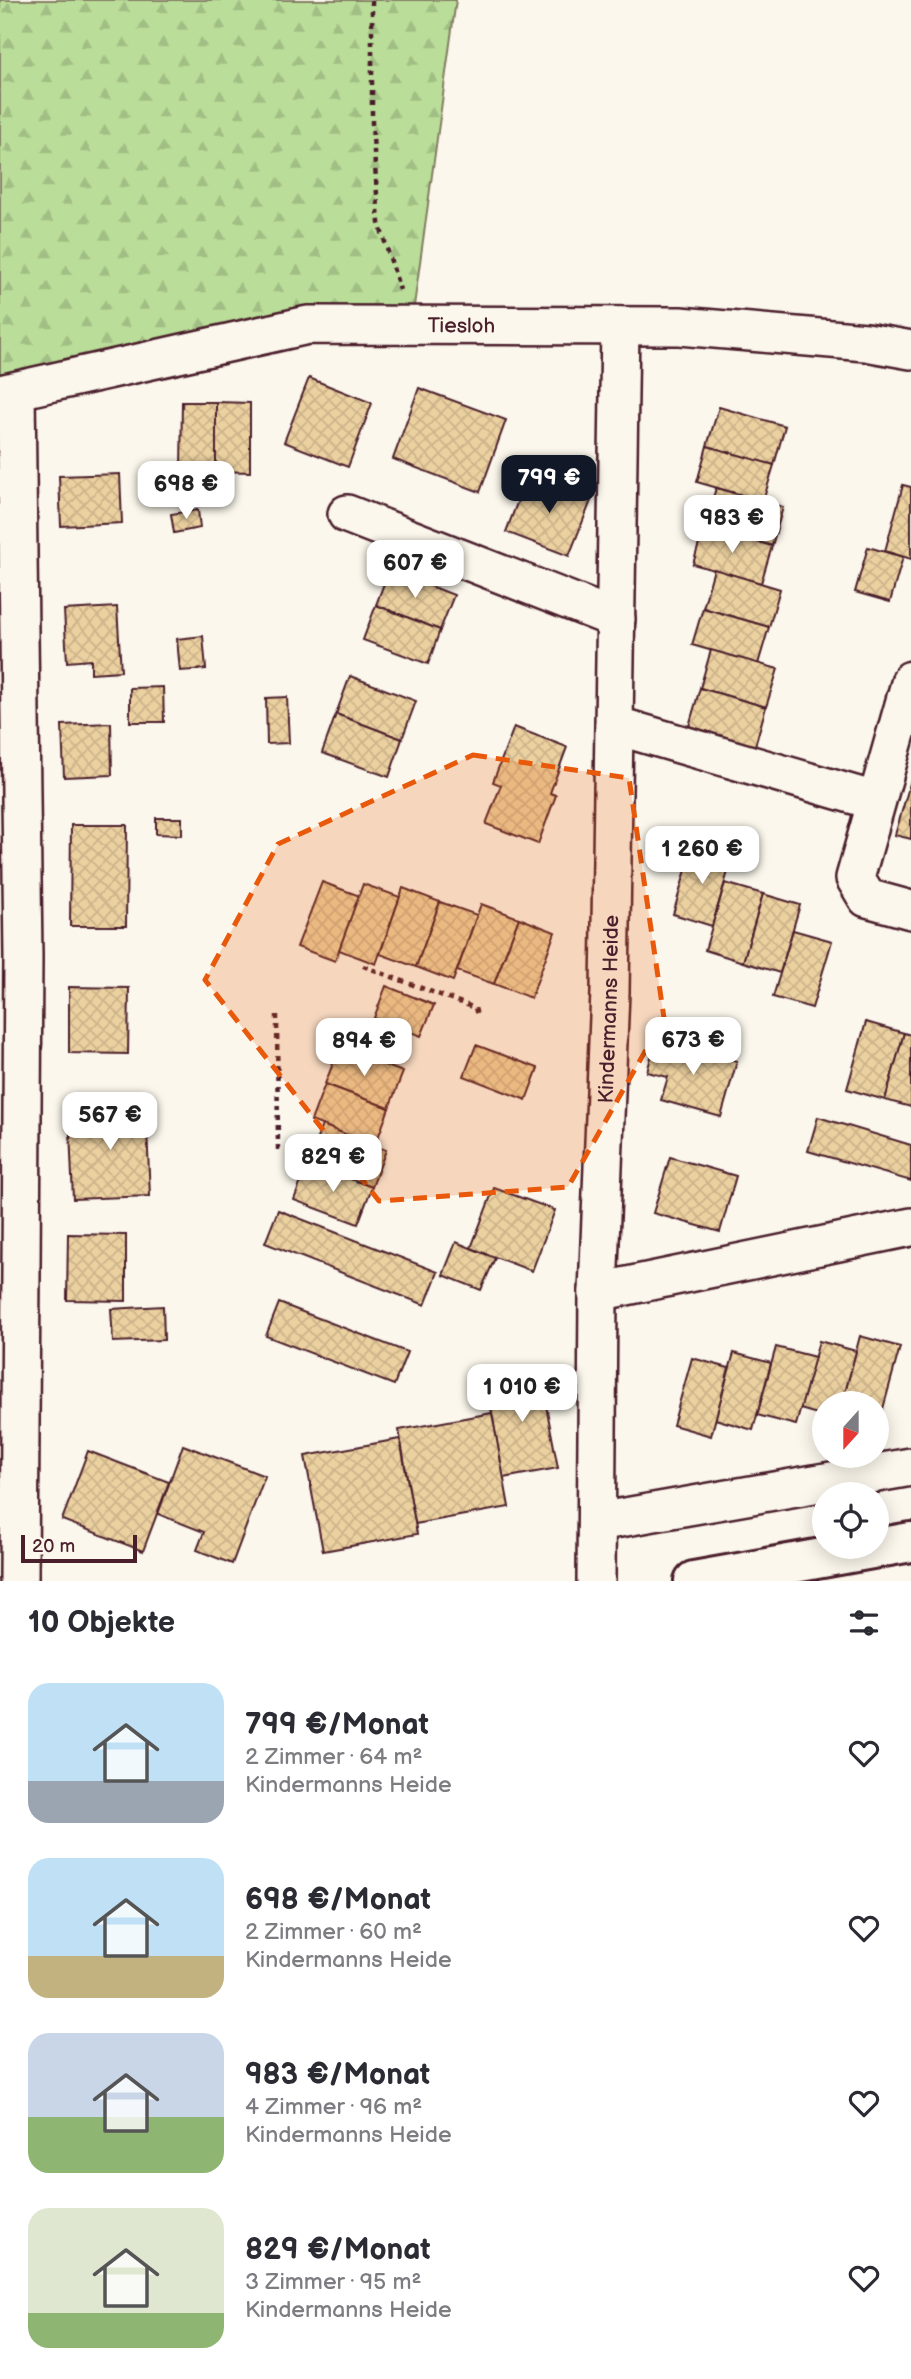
<!DOCTYPE html>
<html lang="de">
<head>
<meta charset="utf-8">
<style>
  :root { --surface:#fff; --page:#f2f2f3; --text:#2b2b33; --muted:#7c7c81; --accent:#111827 }
  body { margin:0; font-family:"Balsamiq Sans",sans-serif; background:var(--page); color:var(--text); height:100vh; display:flex; flex-direction:column; font-size:26px; white-space:nowrap }
  * { box-sizing:border-box; margin:0 }
  p { font-size:23px; color:var(--muted) }
  .icon { flex:none; width:38px; height:38px; fill:none; stroke:currentColor; stroke-width:2; stroke-linecap:round; stroke-linejoin:round }
  .map { position:relative; height:1581px; overflow:hidden }
  .side { display:flex; flex-direction:column; background:var(--surface); flex:1 }
  .side>* { flex:none }
  .needle { width:46px; rotate:201deg }
  .buttons { position:absolute; left:812px; top:1391px; display:grid; gap:14px }
  .buttons a { display:grid; place-items:center; width:77px; height:77px; border-radius:50%; background:var(--surface); box-shadow:0 4px 18px #0003; font-size:35px }
  .scale { position:absolute; left:21px; bottom:18px; width:116px; box-sizing:border-box; padding-left:7px; border:4px solid #4a1f2b; border-top:0; font-size:19px; line-height:24px; white-space:nowrap; color:#4a1f2b; -webkit-text-stroke:5px #fbf7ec; paint-order:stroke }
  .price { position:absolute; translate:-50% -60px; padding:0 16px; border-radius:14px; background:#fff; color:#222; font-size:23px; line-height:46px; filter:drop-shadow(0 2px 4px #0008) }
  .price::after { content:''; position:absolute; left:50%; top:42px; width:21px; height:16px; margin-left:-10px; background:inherit; clip-path:polygon(0 0,100% 0,50% 100%) }
  .price.on { background:var(--accent); color:#fff }
  ul { padding:0; list-style:none }
  li { display:flex; align-items:center; gap:21px; height:175px; padding:0 28px }
  li span { display:grid; place-items:center; flex:none; width:196px; height:140px; border-radius:21px; color:#555 }
  li>.icon { margin-inline-start:auto }
  span .icon { width:84px; height:84px; fill:#fffc; stroke-width:1 }
  li b { font-size:30px }
  h2 { display:flex; justify-content:space-between; align-items:center; height:84px; padding:0 28px; font-size:30px }
  .map>svg:first-child { display:block }
</style>
</head>
<body>
<div class="map">
<svg width="911" height="1581" viewBox="0 0 911 1581">
  <defs>
    <pattern id="forest-firs" width="22" height="20" patternUnits="userSpaceOnUse" patternTransform="scale(1.75)"><rect width="22" height="20" fill="#bade99"/><path d="M5 1l3.5 6h-7zM16 11l3.5 6h-7z" fill="#a1be84"/></pattern>
    <pattern id="building-cross-hatch" width="8" height="8" patternUnits="userSpaceOnUse" patternTransform="scale(1.75)"><rect width="8" height="8" fill="#ecd1a0"/><path d="M0 0l8 8M0 8l8-8" fill="none" stroke="#ccb38a"/></pattern>
  </defs>
  <rect width="100%" height="100%" fill="#fbf7ec"/>
  <filter id="ink" filterUnits="userSpaceOnUse"><feTurbulence type="fractalNoise" baseFrequency=".0143" numOctaves="2"/><feDisplacementMap in="SourceGraphic" scale="14" xChannelSelector="R" yChannelSelector="G"/><feConvolveMatrix kernelMatrix="1 2 1 2 8 2 1 2 1" color-interpolation-filters="sRGB"/></filter>
  <g filter="url(#ink)">
    <!-- forest -->
    <polygon fill="url(#forest-firs)" stroke="#827e62" stroke-width="2" points="0,0 456,0 414,306 0,390"/>
    <!-- building -->
    <g fill="url(#building-cross-hatch)" stroke="#4a1f2b" stroke-width="2">
      <polygon points="309,378 372,403 348,467 284,442"/>
      <polygon points="419,388 506,420 480,492 393,459"/>
      <polygon points="182,402 216,402 216,471 181,471"/>
      <polygon points="216,402 250,403 250,472 216,471"/>
      <polygon points="719,407 785,426 774,465 707,446"/>
      <polygon points="707,446 774,465 763,501 697,482"/>
      <polygon points="120,474 122,523 61,526 59,476"/>
      <polygon points="528,474 592,498 569,556 506,532"/>
      <polygon points="903,485 911,487 911,559 885,551"/>
      <polygon points="716,488 783,507 772,546 704,527"/>
      <polygon points="198,510 200,528 174,533 171,514"/>
      <polygon points="704,527 772,546 761,583 693,564"/>
      <polygon points="868,547 903,557 890,602 855,592"/>
      <polygon points="714,569 780,589 769,627 703,608"/>
      <polygon points="389,570 454,595 440,630 376,605"/>
      <polygon points="376,605 440,630 428,664 363,640"/>
      <polygon points="117,607 121,671 91,673 91,660 67,662 64,610"/>
      <polygon points="703,608 769,627 758,664 692,645"/>
      <polygon points="203,636 206,669 180,671 177,639"/>
      <polygon points="711,650 778,669 766,707 700,688"/>
      <polygon points="350,676 416,701 402,739 336,714"/>
      <polygon points="163,687 164,722 130,722 130,688"/>
      <polygon points="700,688 766,707 755,746 689,726"/>
      <polygon points="287,697 289,743 267,744 266,698"/>
      <polygon points="336,714 402,739 389,777 322,753"/>
      <polygon points="111,723 112,775 64,777 62,725"/>
      <polygon points="514,727 567,747 550,793 556,795 538,844 486,824 501,785 493,782"/>
      <polygon points="911,780 911,839 895,835"/>
      <polygon points="156,818 182,818 182,835 156,834"/>
      <polygon points="71,825 127,825 126,926 70,926"/>
      <polygon points="693,846 732,858 712,926 673,914"/>
      <polygon points="322,882 360,896 335,961 297,947"/>
      <polygon points="725,883 763,894 743,962 705,950"/>
      <polygon points="363,884 400,897 376,964 339,950"/>
      <polygon points="403,888 440,902 416,967 380,954"/>
      <polygon points="763,894 800,905 780,973 743,962"/>
      <polygon points="440,902 477,915 453,981 416,967"/>
      <polygon points="481,904 519,918 494,984 457,971"/>
      <polygon points="519,918 555,932 531,998 494,984"/>
      <polygon points="793,930 832,941 812,1008 773,997"/>
      <polygon points="386,986 434,1005 421,1036 374,1018"/>
      <polygon points="69,987 129,988 128,1054 69,1053"/>
      <polygon points="866,1022 904,1033 885,1100 847,1089"/>
      <polygon points="904,1033 911,1035 911,1107 885,1100"/>
      <polygon points="656,1039 737,1061 721,1117 661,1100 668,1077 647,1072"/>
      <polygon points="476,1045 538,1068 526,1100 464,1076"/>
      <polygon points="339,1048 403,1072 389,1108 325,1084"/>
      <polygon points="325,1084 389,1108 375,1146 311,1121"/>
      <polygon points="146,1106 150,1196 73,1199 69,1109"/>
      <polygon points="818,1117 911,1145 911,1181 808,1151"/>
      <polygon points="322,1125 386,1150 372,1187 308,1163"/>
      <polygon points="670,1157 736,1176 720,1232 653,1213"/>
      <polygon points="308,1163 372,1187 358,1224 294,1200"/>
      <polygon points="494,1188 555,1210 532,1271 471,1248"/>
      <polygon points="278,1210 438,1272 425,1305 265,1243"/>
      <polygon points="68,1234 126,1235 126,1301 67,1300"/>
      <polygon points="456,1242 495,1258 481,1290 443,1275"/>
      <polygon points="279,1303 407,1352 394,1385 266,1336"/>
      <polygon points="163,1306 164,1340 113,1342 111,1309"/>
      <polygon points="860,1336 900,1347 881,1416 877,1414 877,1404 842,1404"/>
      <polygon points="819,1341 856,1351 842,1404 824,1404 824,1416 800,1409"/>
      <polygon points="776,1347 815,1357 796,1425 757,1415"/>
      <polygon points="734,1353 771,1363 753,1430 715,1419"/>
      <polygon points="692,1358 729,1368 711,1436 673,1425"/>
      <polygon points="539,1369 558,1468 503,1478 486,1378"/>
      <polygon points="492,1413 509,1507 415,1524 399,1430"/>
      <polygon points="400,1439 417,1534 323,1551 305,1456"/>
      <polygon points="183,1445 265,1476 232,1564 197,1550 204,1532 158,1514"/>
      <polygon points="88,1451 169,1482 143,1551 62,1520"/>
    </g>
    <g fill="none" stroke-linecap="round" stroke-linejoin="round">
      <defs>
        <g id="minor">
          <polyline points="16,391 23,957 19,1581"/>
          <path id="s1" d="M0,394L308,325L680,326L866,342L911,350"/>
          <polyline points="347,514 616,619"/>
          <polyline points="911,680 855,878 867,898 911,910"/>
          <polyline points="614,725 875,801"/>
          <polyline points="598,1292 911,1227"/>
          <polyline points="597,1522 911,1467"/>
          <path id="s2" d="M596,1581L598,1292L610,992L620,326"/>
        </g>
        <polyline id="tertiary" points="694,1581 911,1542"/>
      </defs>
      <!-- minor casing -->
      <use href="#minor" stroke="#4a1f2b" stroke-width="42"/>
      <!-- tertiary casing -->
      <use href="#tertiary" stroke="#4a1f2b" stroke-width="44"/>
      <!-- path -->
      <g stroke="#4a1f2b" stroke-width="4.5" stroke-dasharray="5 5" stroke-linecap="butt">
        <polyline points="372,0 372,123 379,223 400,290"/>
        <polyline points="363,966 475,1008 477,1015"/>
        <polyline points="277,1015 278,1150"/>
      </g>
      <!-- minor -->
      <use href="#minor" stroke="#fbf7ec" stroke-width="37"/>
      <!-- tertiary -->
      <use href="#tertiary" stroke="#fbf7ec" stroke-width="38"/>
    </g>
  </g>
  <!-- marked area -->
  <path fill="#e8590c" fill-opacity="0.2" stroke="#e8590c" stroke-width="5" stroke-dasharray="14 9" stroke-linejoin="round" d="M473,755L629,778L664,1018L568,1187L379,1201L205,980L278,844Z"/>
  <g text-anchor="middle" stroke-width="7" stroke-linejoin="round" paint-order="stroke">
    <!-- street labels -->
    <g font-size="21" fill="#4a1f2b" stroke="#fbf7ec">
      <text dy="7" stroke="none"><textPath href="#s1" startOffset="469">Tiesloh</textPath></text>
      <text dy="7" stroke="none"><textPath href="#s2" startOffset="572">Kindermanns Heide</textPath></text>
    </g>
  </g>
</svg>
<div class="buttons">
<a><svg class="needle" viewBox="-14 -14 28 28"><path d="M0-13l5 13h-10z" fill="#e53935"/><path d="M0 13l5-13h-10z" fill="#7c7c81"/></svg></a>
<a><svg class="icon" aria-label="locate" viewBox="0 0 24 24"><circle cx="12" cy="12" r="6"/><path d="M12 2v4M12 18v4M2 12h4M18 12h4"/></svg></a>
</div>
<div class="scale">20 m</div>
<b class="price on" style="left:549px;top:515px">799 €</b>
<b class="price" style="left:186px;top:521px">698 €</b>
<b class="price" style="left:732px;top:555px">983 €</b>
<b class="price" style="left:415px;top:600px">607 €</b>
<b class="price" style="left:702px;top:886px">1 260 €</b>
<b class="price" style="left:693px;top:1077px">673 €</b>
<b class="price" style="left:364px;top:1078px">894 €</b>
<b class="price" style="left:110px;top:1152px">567 €</b>
<b class="price" style="left:333px;top:1194px">829 €</b>
<b class="price" style="left:522px;top:1424px">1 010 €</b>
</div>
<section class="side">
<h2>10 Objekte<svg class="icon" aria-label="filters" viewBox="0 0 24 24"><path d="M4 7h16M4 17h16"/><circle cx="9" cy="7" r="2"/><circle cx="15" cy="17" r="2"/></svg></h2>
<ul>
<li><span style="background:linear-gradient(#bfe0f5 70%,#9aa5b1 0)"><svg class="icon" aria-label="home" viewBox="0 0 24 24"><path d="M3 11l9-7 9 7M6 9v11h12V9"/></svg></span><div><b>799 €/Monat</b><p>2 Zimmer · 64 m²</p><p>Kindermanns Heide</p></div><svg class="icon" aria-label="heart" viewBox="0 0 24 24"><path d="M12 20l-8-8c-3-5 5-10 8-4 3-6 11-1 8 4z"/></svg></li>
<li><span style="background:linear-gradient(#bfe0f5 70%,#c2b280 0)"><svg class="icon" aria-label="home" viewBox="0 0 24 24"><path d="M3 11l9-7 9 7M6 9v11h12V9"/></svg></span><div><b>698 €/Monat</b><p>2 Zimmer · 60 m²</p><p>Kindermanns Heide</p></div><svg class="icon" aria-label="heart" viewBox="0 0 24 24"><path d="M12 20l-8-8c-3-5 5-10 8-4 3-6 11-1 8 4z"/></svg></li>
<li><span style="background:linear-gradient(#c9d6e8 60%,#8fb573 0)"><svg class="icon" aria-label="home" viewBox="0 0 24 24"><path d="M3 11l9-7 9 7M6 9v11h12V9"/></svg></span><div><b>983 €/Monat</b><p>4 Zimmer · 96 m²</p><p>Kindermanns Heide</p></div><svg class="icon" aria-label="heart" viewBox="0 0 24 24"><path d="M12 20l-8-8c-3-5 5-10 8-4 3-6 11-1 8 4z"/></svg></li>
<li><span style="background:linear-gradient(#dfe7d0 75%,#8fb573 0)"><svg class="icon" aria-label="home" viewBox="0 0 24 24"><path d="M3 11l9-7 9 7M6 9v11h12V9"/></svg></span><div><b>829 €/Monat</b><p>3 Zimmer · 95 m²</p><p>Kindermanns Heide</p></div><svg class="icon" aria-label="heart" viewBox="0 0 24 24"><path d="M12 20l-8-8c-3-5 5-10 8-4 3-6 11-1 8 4z"/></svg></li>
</ul>
</section>
</body>
</html>
